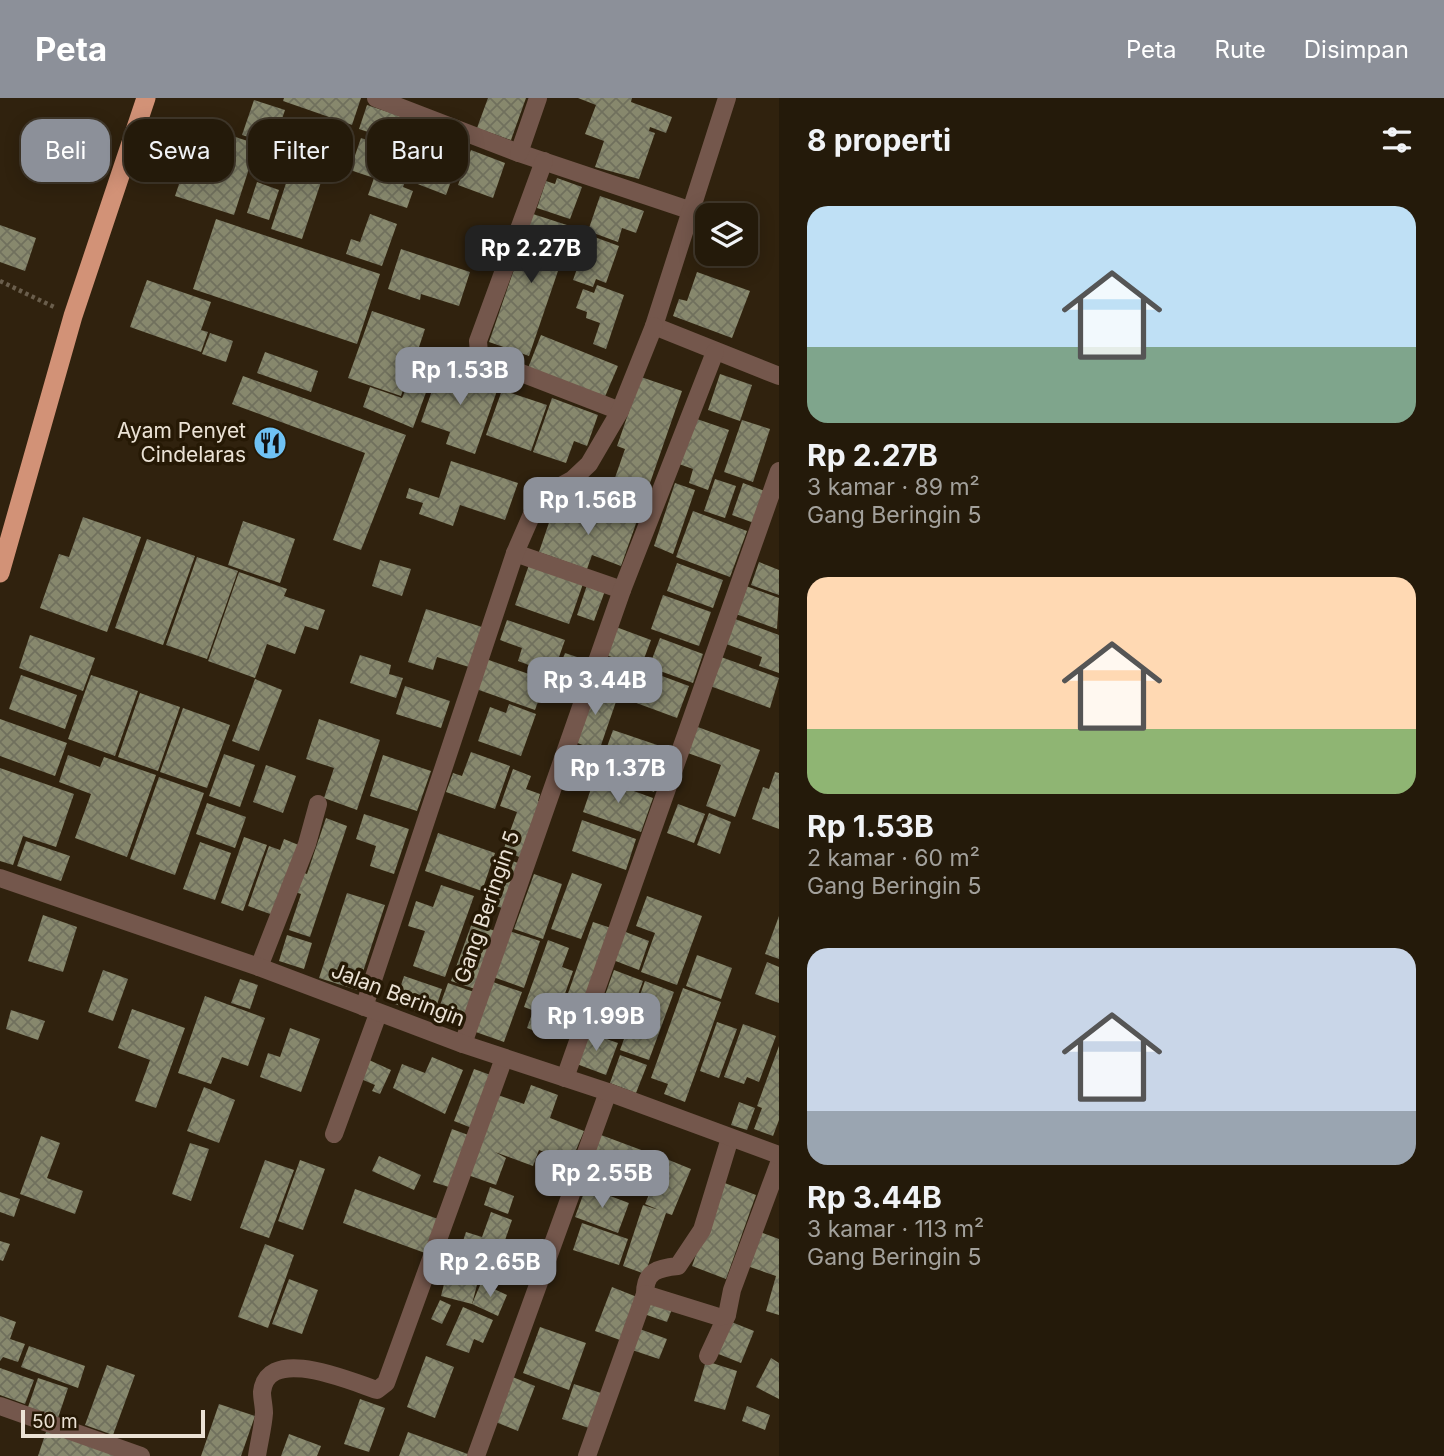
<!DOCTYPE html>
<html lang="id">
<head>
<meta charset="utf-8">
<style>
  :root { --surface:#241a0a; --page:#302718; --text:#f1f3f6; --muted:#a3a19c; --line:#41382b; --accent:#8c9099 }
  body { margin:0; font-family:Inter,sans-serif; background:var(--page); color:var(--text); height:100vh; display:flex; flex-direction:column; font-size:26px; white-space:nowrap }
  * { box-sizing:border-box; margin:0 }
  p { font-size:23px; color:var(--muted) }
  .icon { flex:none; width:38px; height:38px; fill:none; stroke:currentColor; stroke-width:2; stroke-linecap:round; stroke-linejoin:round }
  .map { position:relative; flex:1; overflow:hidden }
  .panel { display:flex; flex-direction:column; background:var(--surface); width:665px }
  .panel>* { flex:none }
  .hud { position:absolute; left:21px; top:21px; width:653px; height:63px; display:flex; gap:14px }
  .tools { position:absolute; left:695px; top:105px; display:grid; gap:14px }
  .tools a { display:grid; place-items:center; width:63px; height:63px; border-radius:14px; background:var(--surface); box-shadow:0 4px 18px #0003,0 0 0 2px var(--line); font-size:35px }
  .scale { position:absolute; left:21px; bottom:18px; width:184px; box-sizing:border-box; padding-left:7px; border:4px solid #ebe2d5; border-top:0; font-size:19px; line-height:24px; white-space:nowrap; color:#ebe2d5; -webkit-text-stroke:5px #261905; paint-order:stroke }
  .price { position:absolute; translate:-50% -60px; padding:0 16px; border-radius:14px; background:var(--accent); color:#fff; font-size:23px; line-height:46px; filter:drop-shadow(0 2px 4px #0008) }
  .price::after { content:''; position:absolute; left:50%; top:42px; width:21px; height:16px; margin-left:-10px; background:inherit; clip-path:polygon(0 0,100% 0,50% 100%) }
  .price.selected { background:#222; color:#fff }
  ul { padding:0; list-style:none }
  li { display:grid; align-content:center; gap:14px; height:371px; padding:0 28px }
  li span { display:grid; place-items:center; height:217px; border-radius:21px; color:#555 }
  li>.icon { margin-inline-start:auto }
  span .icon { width:126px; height:126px; fill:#fffc; stroke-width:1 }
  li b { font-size:30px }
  h2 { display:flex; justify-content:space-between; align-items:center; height:84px; padding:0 28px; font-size:30px }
  .pill { padding:0 24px; border-radius:21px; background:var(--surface); box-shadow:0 4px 18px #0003,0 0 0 2px var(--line); font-size:24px; line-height:63px }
  .pill.selected { background:var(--accent); color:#fff }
  header { display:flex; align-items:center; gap:42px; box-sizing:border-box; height:98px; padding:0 35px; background:var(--accent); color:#fff }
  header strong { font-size:33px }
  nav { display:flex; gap:38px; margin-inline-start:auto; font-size:24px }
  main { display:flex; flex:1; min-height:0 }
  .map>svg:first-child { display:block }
</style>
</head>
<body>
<header>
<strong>Peta</strong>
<nav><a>Peta</a><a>Rute</a><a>Disimpan</a></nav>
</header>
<main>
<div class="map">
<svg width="779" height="1358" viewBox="0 0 779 1358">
  <defs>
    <pattern id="building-cross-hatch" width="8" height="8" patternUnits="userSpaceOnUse" patternTransform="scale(1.75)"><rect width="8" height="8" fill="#87886d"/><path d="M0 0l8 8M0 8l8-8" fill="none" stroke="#70705d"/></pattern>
  </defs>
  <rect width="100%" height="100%" fill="#30220e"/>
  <!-- building -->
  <g fill="url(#building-cross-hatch)">
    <polygon points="284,0 361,0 352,27 283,3"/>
    <polygon points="488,0 526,0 511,42 477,30"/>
    <polygon points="578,0 632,0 631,4 672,19 666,35 650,29 649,33 655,35 639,81 595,69 604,43 585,36 596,7"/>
    <polygon points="254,2 285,12 273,47 242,37"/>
    <polygon points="367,7 415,23 407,47 359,31"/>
    <polygon points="199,27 257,46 234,117 175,98"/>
    <polygon points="432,37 464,48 446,97 415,85"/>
    <polygon points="361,40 414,57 403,89 413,93 407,110 368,97 374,80 350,72"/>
    <polygon points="471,52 505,65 493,100 458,87"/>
    <polygon points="291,70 322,81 302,141 271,131"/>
    <polygon points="557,80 582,89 570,121 537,110 546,83 555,86"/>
    <polygon points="257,84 279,92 269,122 247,115"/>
    <polygon points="600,98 644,113 636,135 622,130 618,144 588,133"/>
    <polygon points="370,116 397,126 382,168 346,156 351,141 360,144"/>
    <polygon points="533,116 573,129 529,258 489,244"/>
    <polygon points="216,121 380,176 357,246 193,191"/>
    <polygon points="0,127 36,140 25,173 0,164"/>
    <polygon points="589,137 619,148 606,185 596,181 593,189 573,182"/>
    <polygon points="401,151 470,174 459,208 421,196 420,202 388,191"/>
    <polygon points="697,174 750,193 732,240 673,218 679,201 687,203"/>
    <polygon points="147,182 211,204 201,232 208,234 201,254 130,229"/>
    <polygon points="597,187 624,197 606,251 593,246 600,225 586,220 587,214 576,210 583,191 594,195"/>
    <polygon points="372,213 425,231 418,252 436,258 427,283 408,277 401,298 348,280"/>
    <polygon points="210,235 233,243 226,264 202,256"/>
    <polygon points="541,237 618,268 604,301 528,270"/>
    <polygon points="265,254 318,273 311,294 257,275"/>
    <polygon points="441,267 499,287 475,356 446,346 450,334 421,324"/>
    <polygon points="720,276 752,287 740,323 708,312"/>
    <polygon points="243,278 406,337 361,452 333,442 365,355 232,306"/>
    <polygon points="641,279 682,293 642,408 609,397 625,351 617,348"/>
    <polygon points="409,283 428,289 413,330 363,309 370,289 402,300"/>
    <polygon points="502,292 547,307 531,353 486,337"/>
    <polygon points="552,300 598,317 587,348 574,343 566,365 533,354"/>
    <polygon points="694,320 729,332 708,392 689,385 693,371 679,366"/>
    <polygon points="742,322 770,331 753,384 724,374"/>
    <polygon points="451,363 518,385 505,422 460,407 453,428 419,416 423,405 406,400 409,390 439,400"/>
    <polygon points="715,381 736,388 725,420 704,413"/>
    <polygon points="675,385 695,392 673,456 654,448"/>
    <polygon points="743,385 765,393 754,425 732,417"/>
    <polygon points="555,407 604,424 609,410 638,420 621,468 592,457 587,471 539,454"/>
    <polygon points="693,413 747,433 730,479 676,459"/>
    <polygon points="83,419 141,439 107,534 40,510 59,456 69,459"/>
    <polygon points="243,423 295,441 280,485 228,467"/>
    <polygon points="147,441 195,458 163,547 115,530"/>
    <polygon points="197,459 238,473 207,561 166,547"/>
    <polygon points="380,462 411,471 402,498 372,488"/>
    <polygon points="530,464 584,483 569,526 515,507"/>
    <polygon points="759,464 779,472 779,497 751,487"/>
    <polygon points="677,465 723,482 713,510 667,493"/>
    <polygon points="239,474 287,491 284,498 325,512 318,532 305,528 295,556 267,546 255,580 208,563"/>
    <polygon points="588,484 606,490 594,523 577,517"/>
    <polygon points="746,488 779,500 777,531 736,516"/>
    <polygon points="663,497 711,514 699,548 651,531"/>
    <polygon points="426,511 482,529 469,569 437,559 433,572 408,564"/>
    <polygon points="735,521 779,537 779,575 759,568 762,559 726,546"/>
    <polygon points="507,522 565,542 553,576 518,563 522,550 500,542"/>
    <polygon points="616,529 651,542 635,585 614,578 620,562 606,557"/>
    <polygon points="30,537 95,560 83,593 19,570"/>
    <polygon points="660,540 703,556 693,585 649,569"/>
    <polygon points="565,555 589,563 582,581 558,573"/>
    <polygon points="360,557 391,567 389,576 403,580 396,600 350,585"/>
    <polygon points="721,559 779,580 770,610 710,588"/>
    <polygon points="486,561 546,582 535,612 476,591"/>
    <polygon points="643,571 689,588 677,620 631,603"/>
    <polygon points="21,577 77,597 65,631 9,611"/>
    <polygon points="91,577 138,593 115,658 68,641"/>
    <polygon points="255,581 282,592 259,653 232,643"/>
    <polygon points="592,585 619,595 599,653 572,643"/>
    <polygon points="405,588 450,603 441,630 396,616"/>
    <polygon points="140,595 180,609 158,673 118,659"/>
    <polygon points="509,606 536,616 521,658 478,643 490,609 506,615"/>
    <polygon points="183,610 230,627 207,690 160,674"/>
    <polygon points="0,621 67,645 55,678 0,658"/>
    <polygon points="319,621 380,642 357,712 324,700 334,670 306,661"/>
    <polygon points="695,628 760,652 735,719 706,708 721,667 685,654"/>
    <polygon points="613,632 669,651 654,694 598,674"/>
    <polygon points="471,654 510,668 495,711 446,694 453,675 462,678"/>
    <polygon points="224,656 255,667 240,709 209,698"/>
    <polygon points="68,657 100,669 104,659 156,677 127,759 75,740 91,696 59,684"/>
    <polygon points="383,657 431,673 417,713 370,698"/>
    <polygon points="266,667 296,678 283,715 253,704"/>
    <polygon points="0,670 74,696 56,749 23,738 13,767 0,763"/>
    <polygon points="513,671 531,678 526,691 540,696 538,703 545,706 525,761 503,753 517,714 500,708"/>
    <polygon points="775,674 779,675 779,731 752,721 763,689 769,691"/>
    <polygon points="159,679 204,695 175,777 130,761"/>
    <polygon points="595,679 653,700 641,734 583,714"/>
    <polygon points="207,705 246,719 235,750 196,736"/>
    <polygon points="678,706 705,716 694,745 667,735"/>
    <polygon points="709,715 731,724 720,756 697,747"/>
    <polygon points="364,716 409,731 394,776 370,768 376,748 356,741"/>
    <polygon points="326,720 347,728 310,839 289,832 301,796 295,794 301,774 307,776"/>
    <polygon points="582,722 636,741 626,772 572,753"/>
    <polygon points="438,735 495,755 482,793 425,773"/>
    <polygon points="244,739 267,747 243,813 221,805"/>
    <polygon points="284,741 301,748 276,818 248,808 269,748 280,752"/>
    <polygon points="26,743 70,758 61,783 17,768"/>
    <polygon points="200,744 231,755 215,802 183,791"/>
    <polygon points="501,759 521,766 505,811 485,804"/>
    <polygon points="572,775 602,786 581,841 551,831"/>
    <polygon points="534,776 562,786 543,841 514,831"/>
    <polygon points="441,787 474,798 445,879 413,868 425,833 408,828 416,803 433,809"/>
    <polygon points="347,795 385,807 357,892 319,880"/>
    <polygon points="647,798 702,818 677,887 641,874 655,835 636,828"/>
    <polygon points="43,817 77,829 63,874 28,863"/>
    <polygon points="779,818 779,861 765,856"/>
    <polygon points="593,824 614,831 580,928 559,921"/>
    <polygon points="472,825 498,834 478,892 451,883"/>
    <polygon points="509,833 540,843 524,890 493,879"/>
    <polygon points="623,833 649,843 639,872 613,862"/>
    <polygon points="287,837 312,845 304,871 279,863"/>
    <polygon points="548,842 569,850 562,869 573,873 556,921 524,909"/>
    <polygon points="697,857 732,870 721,901 686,888"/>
    <polygon points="767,864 779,869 779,905 755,896"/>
    <polygon points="103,872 128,881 113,923 88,914"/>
    <polygon points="614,872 643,883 623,938 594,928"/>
    <polygon points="404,878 442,891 433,919 395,906"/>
    <polygon points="240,881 258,887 250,911 231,905"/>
    <polygon points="490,883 522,894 504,944 473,933"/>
    <polygon points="645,883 674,894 649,962 620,952"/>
    <polygon points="448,885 477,895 464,931 435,921"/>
    <polygon points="683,890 721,904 685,1004 664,996 668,986 651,980"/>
    <polygon points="205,898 265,920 248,968 222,959 211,986 178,975"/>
    <polygon points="132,911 185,930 156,1010 135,1003 150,962 118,950"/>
    <polygon points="11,912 45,923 38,942 6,931"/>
    <polygon points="532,916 551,922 546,937 527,930"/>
    <polygon points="717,924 737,931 719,980 700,973"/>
    <polygon points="743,926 776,938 759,984 747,979 744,986 724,979"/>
    <polygon points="290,930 320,941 301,994 260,979 268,955 280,959"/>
    <polygon points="586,934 618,945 606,977 574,965"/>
    <polygon points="779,948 779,1022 773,1038 754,1031 762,1010 757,1008"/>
    <polygon points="620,957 647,967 636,995 610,985"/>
    <polygon points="432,959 463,972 445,1016 393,990 402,966 425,975"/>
    <polygon points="369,962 391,972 380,996 372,993 375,987 361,981"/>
    <polygon points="474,971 496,979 477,1032 454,1023"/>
    <polygon points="531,987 558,997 550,1020 584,1033 571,1064 539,1052 533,1068 495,1054 506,1060 496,1087 465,1076 492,995 524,1006"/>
    <polygon points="204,989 235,1002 219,1045 187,1033"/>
    <polygon points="739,1004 755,1010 747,1032 731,1027"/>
    <polygon points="452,1031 471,1038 452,1090 433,1084"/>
    <polygon points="601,1037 652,1056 637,1098 586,1079"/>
    <polygon points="41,1038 60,1045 47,1080 83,1093 75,1116 20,1096"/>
    <polygon points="190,1045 209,1051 191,1103 172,1096"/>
    <polygon points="379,1058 421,1077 414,1092 372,1073"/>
    <polygon points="664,1060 691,1071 672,1117 666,1115 645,1176 623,1168 643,1107 659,1112 645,1106"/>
    <polygon points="265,1062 294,1072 269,1140 240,1130"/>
    <polygon points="300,1062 325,1071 303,1132 278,1123"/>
    <polygon points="722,1084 756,1097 726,1181 692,1168"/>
    <polygon points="490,1089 514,1098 508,1116 484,1107"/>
    <polygon points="586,1089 629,1105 618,1135 575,1119"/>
    <polygon points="355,1091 438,1121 425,1155 343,1125"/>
    <polygon points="0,1094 20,1101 14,1119 0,1114"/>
    <polygon points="491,1114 512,1122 494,1174 457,1161 466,1134 482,1139"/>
    <polygon points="582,1125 628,1141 619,1167 573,1152"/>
    <polygon points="760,1134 779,1141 779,1217 766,1213 776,1178 747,1168"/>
    <polygon points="0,1143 10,1146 3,1163 0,1162"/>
    <polygon points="265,1146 294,1157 268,1230 238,1219"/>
    <polygon points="447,1174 478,1183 472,1206 441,1198"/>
    <polygon points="289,1181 318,1192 302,1236 272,1226"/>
    <polygon points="481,1185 507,1197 498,1218 472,1206"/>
    <polygon points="612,1189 637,1199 620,1242 595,1233"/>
    <polygon points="440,1202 451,1207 442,1226 431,1221"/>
    <polygon points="648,1202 672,1211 667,1224 644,1216"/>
    <polygon points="463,1209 493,1222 483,1245 474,1241 469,1255 446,1247"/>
    <polygon points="0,1218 16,1224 10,1241 25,1246 18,1264 3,1259 0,1263"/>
    <polygon points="729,1223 754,1233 741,1265 716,1255"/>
    <polygon points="540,1229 586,1245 569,1292 523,1275"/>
    <polygon points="637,1230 667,1241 659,1261 629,1251"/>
    <polygon points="29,1248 85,1268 78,1290 21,1269"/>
    <polygon points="426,1258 454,1269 435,1320 407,1309"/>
    <polygon points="771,1260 779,1265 779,1301 756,1289"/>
    <polygon points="706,1263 737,1273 725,1312 694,1303"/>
    <polygon points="107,1267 135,1277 113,1337 85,1327"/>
    <polygon points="0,1270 34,1282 25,1306 0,1297"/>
    <polygon points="510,1278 535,1288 518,1333 493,1323"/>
    <polygon points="38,1280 68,1290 58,1320 28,1309"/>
    <polygon points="574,1286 604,1296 592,1331 562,1321"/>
    <polygon points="360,1301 385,1310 369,1354 344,1346"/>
    <polygon points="219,1306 255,1318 241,1358 201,1358"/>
    <polygon points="747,1308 770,1317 765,1332 742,1323"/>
    <polygon points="47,1331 121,1358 38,1358"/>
    <polygon points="408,1334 473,1358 399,1358"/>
    <polygon points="289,1336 321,1348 317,1358 281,1358"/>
  </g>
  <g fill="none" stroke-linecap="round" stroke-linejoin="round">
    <!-- path -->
    <polyline stroke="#6a5e4c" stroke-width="4.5" stroke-dasharray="3.5 3.5" stroke-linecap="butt" points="0,183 56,210"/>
    <!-- minor -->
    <g stroke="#74574c" stroke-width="18">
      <polyline points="376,0 519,55 689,112"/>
      <polyline points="727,0 654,228 779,278"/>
      <polyline points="519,55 538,0"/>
      <polyline points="544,63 478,243 479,255 485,261 620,313"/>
      <polyline points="515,455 622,492"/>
      <polyline points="259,869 307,746 318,706"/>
      <polyline points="364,909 515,455 539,400 572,382 589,366 620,313 654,228"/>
      <polyline points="463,946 622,492 715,254"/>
      <polyline points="565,980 779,373"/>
      <polyline points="334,1036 378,916"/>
      <path d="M645,1196C645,1173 658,1170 678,1168L702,1132L730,1040"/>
      <polyline points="708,1258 727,1217"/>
      <polyline points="0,1308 141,1358"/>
      <path d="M257,1358C259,1344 263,1329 264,1315C264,1308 262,1301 262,1294C267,1246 352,1284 377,1292L386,1285L504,960"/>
      <polyline points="476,1358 608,994"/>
      <polyline points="587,1358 645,1196 719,1219 727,1217 732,1192 779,1065"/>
    </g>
    <!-- tertiary -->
    <polyline stroke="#74574c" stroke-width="18" points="0,780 259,869 463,946 608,994 779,1057"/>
    <!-- trunk -->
    <polyline stroke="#d29277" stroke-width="19" points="0,475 73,218 146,0"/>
  </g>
  <!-- icons -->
  <defs>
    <symbol id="restaurant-disc" viewBox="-11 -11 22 22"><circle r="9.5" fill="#6fc2f4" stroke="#261905"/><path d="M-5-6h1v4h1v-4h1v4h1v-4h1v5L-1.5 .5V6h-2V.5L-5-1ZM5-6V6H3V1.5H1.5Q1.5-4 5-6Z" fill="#111"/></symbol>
  </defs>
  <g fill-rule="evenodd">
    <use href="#restaurant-disc" x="251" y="326" width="38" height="38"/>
  </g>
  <g text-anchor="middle" stroke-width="7" stroke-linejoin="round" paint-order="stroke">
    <!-- poi labels -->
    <g font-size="21" fill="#ebe2d5" stroke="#261905" text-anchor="end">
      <text x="246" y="340">Ayam Penyet<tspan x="246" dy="24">Cindelaras</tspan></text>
    </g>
    <!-- street labels -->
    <g font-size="21" fill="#ebe2d5" stroke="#261905">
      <text transform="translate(487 809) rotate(-71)" y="7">Gang Beringin 5</text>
      <text transform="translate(398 897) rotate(21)" y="7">Jalan Beringin</text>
    </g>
  </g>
</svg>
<div class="tools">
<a><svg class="icon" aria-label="layers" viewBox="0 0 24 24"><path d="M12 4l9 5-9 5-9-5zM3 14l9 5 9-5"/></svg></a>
</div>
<div class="scale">50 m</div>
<b class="price selected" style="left:531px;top:187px">Rp 2.27B</b>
<b class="price" style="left:460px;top:309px">Rp 1.53B</b>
<b class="price" style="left:588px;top:439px">Rp 1.56B</b>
<b class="price" style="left:595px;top:619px">Rp 3.44B</b>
<b class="price" style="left:618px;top:707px">Rp 1.37B</b>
<b class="price" style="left:596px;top:955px">Rp 1.99B</b>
<b class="price" style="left:602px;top:1112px">Rp 2.55B</b>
<b class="price" style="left:490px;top:1201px">Rp 2.65B</b>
<div class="hud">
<a class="pill selected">Beli</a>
<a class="pill">Sewa</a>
<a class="pill">Filter</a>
<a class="pill">Baru</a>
</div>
</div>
<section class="panel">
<h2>8 properti<svg class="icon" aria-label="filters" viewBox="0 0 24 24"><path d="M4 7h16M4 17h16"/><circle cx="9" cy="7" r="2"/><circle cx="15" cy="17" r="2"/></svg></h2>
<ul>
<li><span style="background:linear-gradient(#bfe0f5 65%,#7fa58c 0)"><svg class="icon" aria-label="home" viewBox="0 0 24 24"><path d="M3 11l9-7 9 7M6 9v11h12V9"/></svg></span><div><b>Rp 2.27B</b><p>3 kamar · 89 m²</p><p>Gang Beringin 5</p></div></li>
<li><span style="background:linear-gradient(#ffd9b3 70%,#8fb573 0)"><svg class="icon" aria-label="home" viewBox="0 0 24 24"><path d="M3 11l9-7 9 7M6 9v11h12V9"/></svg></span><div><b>Rp 1.53B</b><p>2 kamar · 60 m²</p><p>Gang Beringin 5</p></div></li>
<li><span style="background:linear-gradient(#c9d6e8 75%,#9aa5b1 0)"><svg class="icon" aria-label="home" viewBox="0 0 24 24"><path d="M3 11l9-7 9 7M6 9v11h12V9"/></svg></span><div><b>Rp 3.44B</b><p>3 kamar · 113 m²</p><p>Gang Beringin 5</p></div></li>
</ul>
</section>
</main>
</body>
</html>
